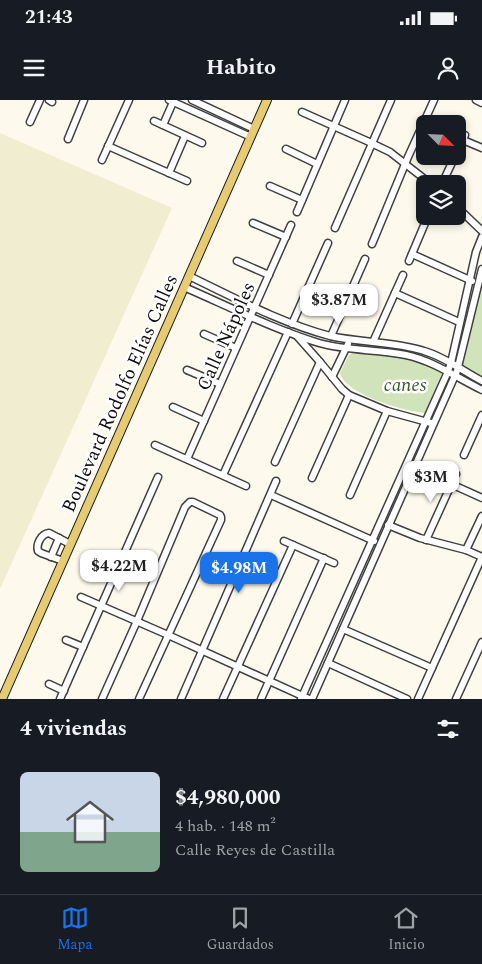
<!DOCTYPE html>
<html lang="es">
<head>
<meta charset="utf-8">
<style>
  :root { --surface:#171b24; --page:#242831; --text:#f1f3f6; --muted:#9ea1a6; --line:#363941; --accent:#1a73e8 }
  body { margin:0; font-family:Spectral,serif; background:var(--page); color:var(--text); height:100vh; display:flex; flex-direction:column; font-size:19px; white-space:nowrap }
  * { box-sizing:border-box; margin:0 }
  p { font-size:16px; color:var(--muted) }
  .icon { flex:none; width:28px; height:28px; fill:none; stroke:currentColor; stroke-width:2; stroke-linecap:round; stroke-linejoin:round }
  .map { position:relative; height:599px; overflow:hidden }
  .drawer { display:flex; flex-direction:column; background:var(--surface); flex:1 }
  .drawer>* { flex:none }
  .needle { width:32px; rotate:114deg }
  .fabs { position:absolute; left:416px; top:15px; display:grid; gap:10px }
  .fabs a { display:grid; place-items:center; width:50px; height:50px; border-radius:8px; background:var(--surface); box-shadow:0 2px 8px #0003; font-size:25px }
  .price { position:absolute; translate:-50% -42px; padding:0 11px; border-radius:10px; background:#fff; color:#222; font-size:16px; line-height:32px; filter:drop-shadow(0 1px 2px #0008) }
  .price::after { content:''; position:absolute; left:50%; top:30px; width:15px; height:11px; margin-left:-8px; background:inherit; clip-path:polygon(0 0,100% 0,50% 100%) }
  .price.active { background:var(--accent); color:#fff }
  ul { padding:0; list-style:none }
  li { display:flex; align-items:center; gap:15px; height:125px; padding:0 20px }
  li+li { border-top:1px solid var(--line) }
  li span { display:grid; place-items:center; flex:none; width:140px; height:100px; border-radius:8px; color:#555 }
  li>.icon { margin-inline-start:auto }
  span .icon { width:60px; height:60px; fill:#fffc; stroke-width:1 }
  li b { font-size:21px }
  h2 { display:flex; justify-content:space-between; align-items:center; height:60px; padding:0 20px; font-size:21px }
  .status { display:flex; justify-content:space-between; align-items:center; height:35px; padding:0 25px; background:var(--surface); direction:ltr }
  .status svg { height:14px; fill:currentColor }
  header { display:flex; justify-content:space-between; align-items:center; height:65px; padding:0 20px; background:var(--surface); font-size:22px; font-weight:700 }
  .dock { display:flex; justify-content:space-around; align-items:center; height:70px; border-top:1px solid var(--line); background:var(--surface); font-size:14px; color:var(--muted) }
  .dock a { display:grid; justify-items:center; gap:2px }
  .dock .active { color:var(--accent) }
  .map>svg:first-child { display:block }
</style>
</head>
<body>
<div class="status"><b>21:43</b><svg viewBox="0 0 49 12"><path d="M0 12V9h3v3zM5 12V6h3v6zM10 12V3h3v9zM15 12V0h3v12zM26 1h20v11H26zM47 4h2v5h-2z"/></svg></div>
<header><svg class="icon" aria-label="menu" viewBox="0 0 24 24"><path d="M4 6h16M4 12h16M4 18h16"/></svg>Habito<svg class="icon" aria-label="person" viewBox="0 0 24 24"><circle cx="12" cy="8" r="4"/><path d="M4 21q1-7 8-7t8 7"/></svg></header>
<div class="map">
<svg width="482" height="599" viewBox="0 0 482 599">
  <rect width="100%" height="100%" fill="#fdfaed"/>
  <!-- farmland -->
  <polygon fill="#f0edd0" points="0,33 172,108 0,489"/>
  <!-- green -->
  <g fill="#d0e3bb">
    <polygon points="482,190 482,277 462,265"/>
    <path d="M354,252C383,255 415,256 441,272L442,273L425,313C404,311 346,295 340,273L349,255Z"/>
  </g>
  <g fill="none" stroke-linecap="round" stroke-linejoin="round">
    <defs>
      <g id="minor">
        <polyline points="49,0 52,2"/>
        <polyline points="169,0 251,37"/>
        <polyline points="192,0 254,29"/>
        <polyline points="476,0 482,3"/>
        <polyline points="302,12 367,41 390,52 431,84"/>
        <polyline points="154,21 202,43"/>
        <polyline points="30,22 40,0"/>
        <polyline points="163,25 174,0"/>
        <polyline points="68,39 84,0"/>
        <polyline points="463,40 482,48"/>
        <polyline points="108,46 187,81"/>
        <polyline points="286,49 317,64"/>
        <polyline points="458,51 465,35"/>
        <polyline points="102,60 129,0"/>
        <polyline points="169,73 185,36"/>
        <polyline points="442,84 455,56"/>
        <polyline points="270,86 302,100"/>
        <polyline points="458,108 482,131"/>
        <polyline points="297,112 345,0"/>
        <polyline points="253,123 286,137"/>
        <polyline points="335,128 391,0"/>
        <polyline points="372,144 408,57 434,0"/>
        <polyline points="412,154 472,181"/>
        <polyline points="237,161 269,175"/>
        <polyline points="409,161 428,116"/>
        <path d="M189,176C235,198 281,223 330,236C361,243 394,241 424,251C445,257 463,271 482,281"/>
        <path d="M184,187C228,206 273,229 319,243C347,251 377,249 406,255C434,261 457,278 482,290"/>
        <polyline points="395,193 459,222"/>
        <polyline points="292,224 328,143"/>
        <polyline points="204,234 236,248"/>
        <polyline points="297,236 320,262 342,289 349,295 387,311 431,323"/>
        <polyline points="331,236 365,159"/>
        <polyline points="373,242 403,175"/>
        <polyline points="187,270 220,284"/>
        <polyline points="332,277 348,244"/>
        <polyline points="173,307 204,321"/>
        <polyline points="155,345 246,386"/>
        <polyline points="464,355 482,315"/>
        <polyline points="187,359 291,125"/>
        <polyline points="275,362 320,262"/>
        <polyline points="223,375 288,232"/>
        <polyline points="312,378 349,295"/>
        <polyline points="451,384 482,398"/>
        <polyline points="271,395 374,441"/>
        <polyline points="350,395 387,311"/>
        <polyline points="388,425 420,438 466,450 482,457 418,599"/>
        <polyline points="426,440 456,374"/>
        <polyline points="284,441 334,463"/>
        <polyline points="466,450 482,416"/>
        <polyline points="51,457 59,438"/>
        <path d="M63,461L41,453L38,451C36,444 41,434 49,433L70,444"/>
        <polyline points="81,497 168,535 309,599"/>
        <polyline points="343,529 432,568"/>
        <polyline points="66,540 83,547"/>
        <polyline points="328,563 407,599"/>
        <polyline points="49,584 64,591"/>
        <polyline points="60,599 158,377"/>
        <polyline points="102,599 137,521 185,407 190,402 193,402 220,415 221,417 221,420 139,599"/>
        <polyline points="181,599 276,381"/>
        <polyline points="223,599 293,445"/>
        <polyline points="261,599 324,458"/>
        <polyline points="301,599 446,276 451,263 476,152 482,137"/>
        <polyline points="312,599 457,271 482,169"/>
        <polyline points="456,599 482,542"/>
      </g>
      <polyline id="major" points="2,599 267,0"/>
    </defs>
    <!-- minor casing -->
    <use href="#minor" stroke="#3f3f3f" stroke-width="9"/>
    <!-- major casing -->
    <use href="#major" stroke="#1d1d1d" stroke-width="10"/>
    <!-- minor -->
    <use href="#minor" stroke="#fff" stroke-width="6"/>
    <!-- major -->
    <use href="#major" stroke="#e7cb72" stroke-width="8"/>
  </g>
  <g text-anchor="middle" stroke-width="5" stroke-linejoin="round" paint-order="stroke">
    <!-- street labels -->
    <g font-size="19" fill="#0c0c0c" stroke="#fff">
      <text transform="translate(225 236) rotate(-66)" y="7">Calle Nápoles</text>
      <text transform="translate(119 293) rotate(-66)" y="7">Boulevard Rodolfo Elías Calles</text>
    </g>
    <!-- park labels -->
    <g font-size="19" font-style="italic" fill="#305b25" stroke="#fff">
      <text x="405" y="291">canes</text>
    </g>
  </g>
</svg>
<div class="fabs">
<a><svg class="needle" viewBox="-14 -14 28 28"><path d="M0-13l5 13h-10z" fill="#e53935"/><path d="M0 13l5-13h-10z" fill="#9ea1a6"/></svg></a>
<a><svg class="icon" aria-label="layers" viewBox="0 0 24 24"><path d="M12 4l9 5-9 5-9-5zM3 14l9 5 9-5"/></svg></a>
</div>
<b class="price" style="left:339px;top:226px">$3.87M</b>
<b class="price" style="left:431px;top:403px">$3M</b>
<b class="price" style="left:119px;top:492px">$4.22M</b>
<b class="price active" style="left:239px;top:494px">$4.98M</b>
</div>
<section class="drawer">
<h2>4 viviendas<svg class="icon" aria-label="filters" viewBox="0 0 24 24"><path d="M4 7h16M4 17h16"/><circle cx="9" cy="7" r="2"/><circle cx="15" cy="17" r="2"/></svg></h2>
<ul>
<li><span style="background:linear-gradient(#c9d6e8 60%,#7fa58c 0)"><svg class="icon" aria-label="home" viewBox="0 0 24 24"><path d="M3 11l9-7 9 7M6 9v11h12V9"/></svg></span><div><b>$4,980,000</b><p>4 hab. · 148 m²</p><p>Calle Reyes de Castilla</p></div></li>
</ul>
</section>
<nav class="dock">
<a class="active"><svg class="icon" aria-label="map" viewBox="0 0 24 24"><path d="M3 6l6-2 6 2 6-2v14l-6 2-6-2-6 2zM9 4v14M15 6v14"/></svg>Mapa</a>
<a><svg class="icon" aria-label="saved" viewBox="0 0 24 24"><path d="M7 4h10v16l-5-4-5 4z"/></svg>Guardados</a>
<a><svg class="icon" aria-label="home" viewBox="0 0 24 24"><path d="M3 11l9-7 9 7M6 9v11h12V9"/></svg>Inicio</a>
</nav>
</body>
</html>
